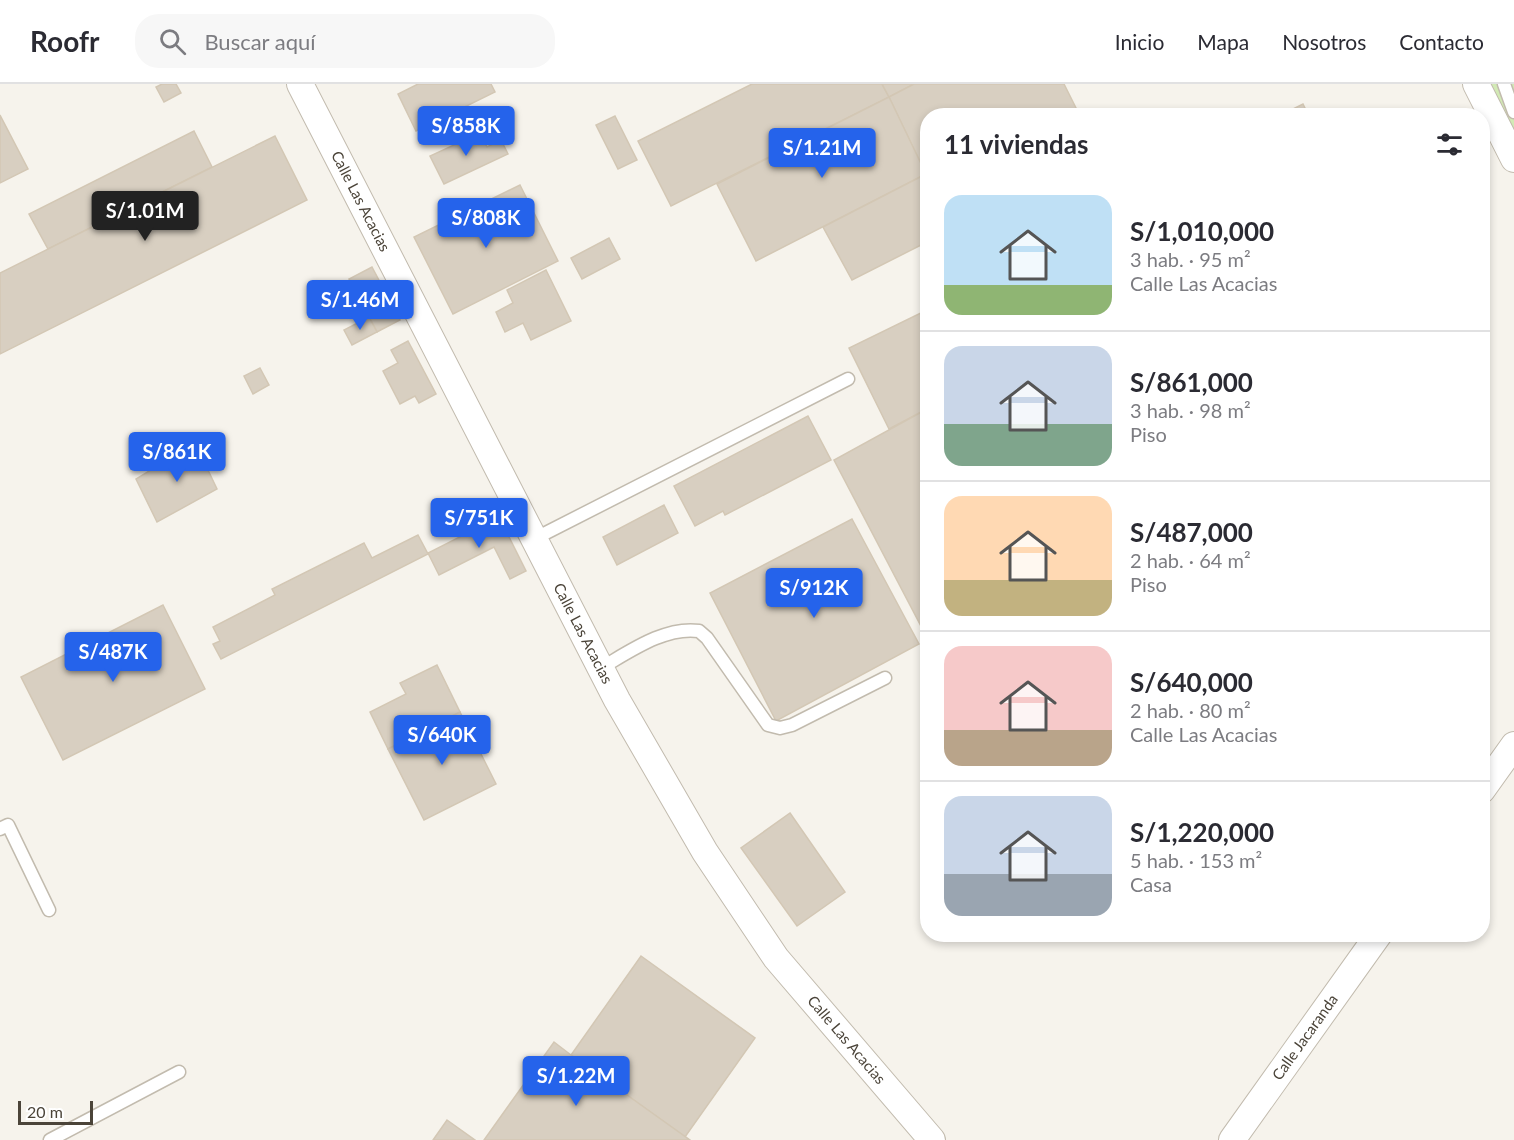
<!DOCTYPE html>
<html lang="es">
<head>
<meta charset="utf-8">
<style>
  :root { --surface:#fff; --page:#f7f7f7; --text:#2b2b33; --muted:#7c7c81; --line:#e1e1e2; --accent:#2563eb }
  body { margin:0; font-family:Lato,sans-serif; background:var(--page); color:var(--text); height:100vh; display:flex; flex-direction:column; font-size:22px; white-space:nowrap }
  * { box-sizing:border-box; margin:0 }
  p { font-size:20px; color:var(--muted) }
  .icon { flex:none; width:33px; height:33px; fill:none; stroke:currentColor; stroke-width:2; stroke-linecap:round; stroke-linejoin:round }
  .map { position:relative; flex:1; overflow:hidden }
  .panel { position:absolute; left:920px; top:24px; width:570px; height:834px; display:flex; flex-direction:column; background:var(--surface); border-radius:24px; box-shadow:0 3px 9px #0003 }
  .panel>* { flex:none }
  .scale { position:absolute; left:18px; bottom:15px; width:75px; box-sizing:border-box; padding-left:6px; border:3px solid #4b4439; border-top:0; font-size:16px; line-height:21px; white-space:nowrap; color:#4b4439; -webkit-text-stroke:4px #fff; paint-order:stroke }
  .price { position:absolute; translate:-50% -51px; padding:0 14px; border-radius:6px; background:var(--accent); color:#fff; font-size:20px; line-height:39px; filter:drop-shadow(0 2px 3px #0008) }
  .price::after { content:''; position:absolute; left:50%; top:36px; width:18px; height:14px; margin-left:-9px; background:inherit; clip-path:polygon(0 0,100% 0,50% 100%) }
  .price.selected { background:#222; color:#fff }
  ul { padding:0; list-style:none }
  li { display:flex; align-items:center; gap:18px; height:150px; padding:0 24px }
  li+li { border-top:2px solid var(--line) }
  li span { display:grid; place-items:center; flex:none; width:168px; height:120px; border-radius:18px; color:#555 }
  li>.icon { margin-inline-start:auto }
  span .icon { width:72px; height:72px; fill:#fffc; stroke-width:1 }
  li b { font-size:26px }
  h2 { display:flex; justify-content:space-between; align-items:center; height:72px; padding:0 24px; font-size:26px }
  header { display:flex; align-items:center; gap:36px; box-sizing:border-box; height:84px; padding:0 30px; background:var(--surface); border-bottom:2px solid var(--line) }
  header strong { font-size:28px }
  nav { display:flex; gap:33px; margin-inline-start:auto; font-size:21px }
  .search { width:420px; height:54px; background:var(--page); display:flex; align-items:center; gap:15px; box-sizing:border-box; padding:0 21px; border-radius:24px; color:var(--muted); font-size:22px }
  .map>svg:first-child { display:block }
</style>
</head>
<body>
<header>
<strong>Roofr</strong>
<div class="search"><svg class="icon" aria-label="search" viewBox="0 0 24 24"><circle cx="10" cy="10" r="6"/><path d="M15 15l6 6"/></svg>Buscar aquí</div>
<nav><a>Inicio</a><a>Mapa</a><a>Nosotros</a><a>Contacto</a></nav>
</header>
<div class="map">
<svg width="1514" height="1056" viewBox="0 0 1514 1056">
  <rect width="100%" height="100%" fill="#f6f3ec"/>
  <!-- green -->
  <polygon fill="#d2eab5" points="1489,0 1514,0 1514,49"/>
  <!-- building -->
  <g fill="#d8cfc1" stroke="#d3c7b4" stroke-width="1.5">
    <polygon points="162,0 176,0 181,9 164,18 156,3"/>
    <polygon points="418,0 491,0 495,8 416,47 398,10"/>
    <polygon points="752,0 882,0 889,13 671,122 638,57"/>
    <polygon points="882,0 914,0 889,13"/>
    <polygon points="914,0 1064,0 1080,32 927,32 927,93 889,13"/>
    <polygon points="889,13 926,90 756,177 717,100"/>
    <polygon points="1303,20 1309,32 1279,32"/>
    <polygon points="0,31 28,85 0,99"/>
    <polygon points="615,32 637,76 618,85 596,41"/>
    <polygon points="194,47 212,83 48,165 29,130"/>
    <polygon points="480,49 487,63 501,56 508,70 444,100 430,72"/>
    <polygon points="275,52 307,116 0,270 0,189"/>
    <polygon points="926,90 927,158 852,196 823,143"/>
    <polygon points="520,101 558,177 453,230 414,153"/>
    <polygon points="609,154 620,175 582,195 571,174"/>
    <polygon points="372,183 400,236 377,248 349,195"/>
    <polygon points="546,186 571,237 531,256 523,239 505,248 496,228 513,219 507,206"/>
    <polygon points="927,226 927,325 889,345 849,264"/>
    <polygon points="369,233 377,248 352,261 344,246"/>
    <polygon points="408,257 436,310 419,319 415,312 400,320 383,287 398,279 391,266"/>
    <polygon points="260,284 269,301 253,310 244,292"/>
    <polygon points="927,325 927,540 922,544 834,376"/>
    <polygon points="808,332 831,376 725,431 723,427 695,442 674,402"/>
    <polygon points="195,359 217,405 157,438 136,395"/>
    <polygon points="664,421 678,449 617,481 603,453"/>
    <polygon points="499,433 526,487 510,495 494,463 439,491 428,469"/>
    <polygon points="852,435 919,560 776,637 710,509"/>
    <polygon points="418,451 428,470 221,575 213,560 220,557 213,543 275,511 272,505 364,459 372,474"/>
    <polygon points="163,521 205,605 63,676 21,593"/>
    <polygon points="437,581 460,628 388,665 370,628 406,610 400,599"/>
    <polygon points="460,628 496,700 424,736 388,665"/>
    <polygon points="790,729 845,808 797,842 741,764"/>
    <polygon points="641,872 755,954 685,1053 571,971"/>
    <polygon points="554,958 571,971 690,1056 484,1056"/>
    <polygon points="447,1036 475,1056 433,1056"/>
  </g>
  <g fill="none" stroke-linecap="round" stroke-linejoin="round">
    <defs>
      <g id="service">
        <polyline points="1504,0 1514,28"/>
        <polyline points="534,455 848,295"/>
        <path d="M601,584C629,568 665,542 699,547L707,554L768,641L780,644L792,641L885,594"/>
        <polyline points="0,745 8,741 49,826"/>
        <polyline points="50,1056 179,988"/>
      </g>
      <g id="minor">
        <path id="s1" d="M300,0L617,616L705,768L776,874L932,1056"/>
        <polyline points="1476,0 1514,75"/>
        <polyline points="1482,706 1514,661"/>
        <path id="s2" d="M1232,1056L1379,850"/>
      </g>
    </defs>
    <!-- service casing -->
    <use href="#service" stroke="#c2bbae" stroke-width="15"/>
    <!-- minor casing -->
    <use href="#minor" stroke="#c2bbae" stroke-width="28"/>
    <!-- service -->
    <use href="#service" stroke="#fff" stroke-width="12"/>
    <!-- minor -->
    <use href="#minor" stroke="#fff" stroke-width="26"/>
  </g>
  <g text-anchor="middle" stroke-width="4.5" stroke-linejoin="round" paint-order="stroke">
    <!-- street labels -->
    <g font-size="15" fill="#4b4439" stroke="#fff">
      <text dy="5" stroke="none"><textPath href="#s1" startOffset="132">Calle Las Acacias</textPath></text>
      <text dy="5" stroke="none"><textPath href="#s1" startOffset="618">Calle Las Acacias</textPath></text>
      <text dy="5" stroke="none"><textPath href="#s2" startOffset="126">Calle Jacaranda</textPath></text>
      <text dy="5" stroke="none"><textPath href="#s1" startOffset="1104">Calle Las Acacias</textPath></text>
    </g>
  </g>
</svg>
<div class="scale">20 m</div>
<b class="price" style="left:466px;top:73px">S/858K</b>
<b class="price" style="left:822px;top:95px">S/1.21M</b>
<b class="price selected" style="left:145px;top:158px">S/1.01M</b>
<b class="price" style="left:486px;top:165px">S/808K</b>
<b class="price" style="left:360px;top:247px">S/1.46M</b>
<b class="price" style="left:177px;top:399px">S/861K</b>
<b class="price" style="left:479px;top:465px">S/751K</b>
<b class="price" style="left:814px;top:535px">S/912K</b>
<b class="price" style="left:113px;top:599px">S/487K</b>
<b class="price" style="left:442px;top:682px">S/640K</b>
<b class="price" style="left:576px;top:1023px">S/1.22M</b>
<section class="panel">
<h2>11 viviendas<svg class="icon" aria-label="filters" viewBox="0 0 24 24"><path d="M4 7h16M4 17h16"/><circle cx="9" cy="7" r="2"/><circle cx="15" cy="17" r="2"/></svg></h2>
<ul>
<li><span style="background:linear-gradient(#bfe0f5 75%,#8fb573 0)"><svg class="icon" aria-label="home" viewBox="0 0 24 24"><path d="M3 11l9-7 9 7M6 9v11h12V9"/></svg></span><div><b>S/1,010,000</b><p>3 hab. · 95 m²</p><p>Calle Las Acacias</p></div></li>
<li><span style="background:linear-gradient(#c9d6e8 65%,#7fa58c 0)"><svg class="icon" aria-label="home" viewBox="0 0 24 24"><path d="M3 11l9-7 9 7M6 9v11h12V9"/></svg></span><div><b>S/861,000</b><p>3 hab. · 98 m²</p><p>Piso</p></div></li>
<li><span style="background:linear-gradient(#ffd9b3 70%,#c2b280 0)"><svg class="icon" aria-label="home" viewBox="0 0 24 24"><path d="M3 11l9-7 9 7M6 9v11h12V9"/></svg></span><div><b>S/487,000</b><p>2 hab. · 64 m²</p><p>Piso</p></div></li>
<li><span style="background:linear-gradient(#f6c9c9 70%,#b9a48a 0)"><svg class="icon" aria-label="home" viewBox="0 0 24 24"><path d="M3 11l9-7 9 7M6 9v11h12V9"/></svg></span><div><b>S/640,000</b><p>2 hab. · 80 m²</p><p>Calle Las Acacias</p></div></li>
<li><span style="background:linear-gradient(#c9d6e8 65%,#9aa5b1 0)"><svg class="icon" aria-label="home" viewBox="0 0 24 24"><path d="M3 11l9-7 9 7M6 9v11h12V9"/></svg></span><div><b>S/1,220,000</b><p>5 hab. · 153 m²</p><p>Casa</p></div></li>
</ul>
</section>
</div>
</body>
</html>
